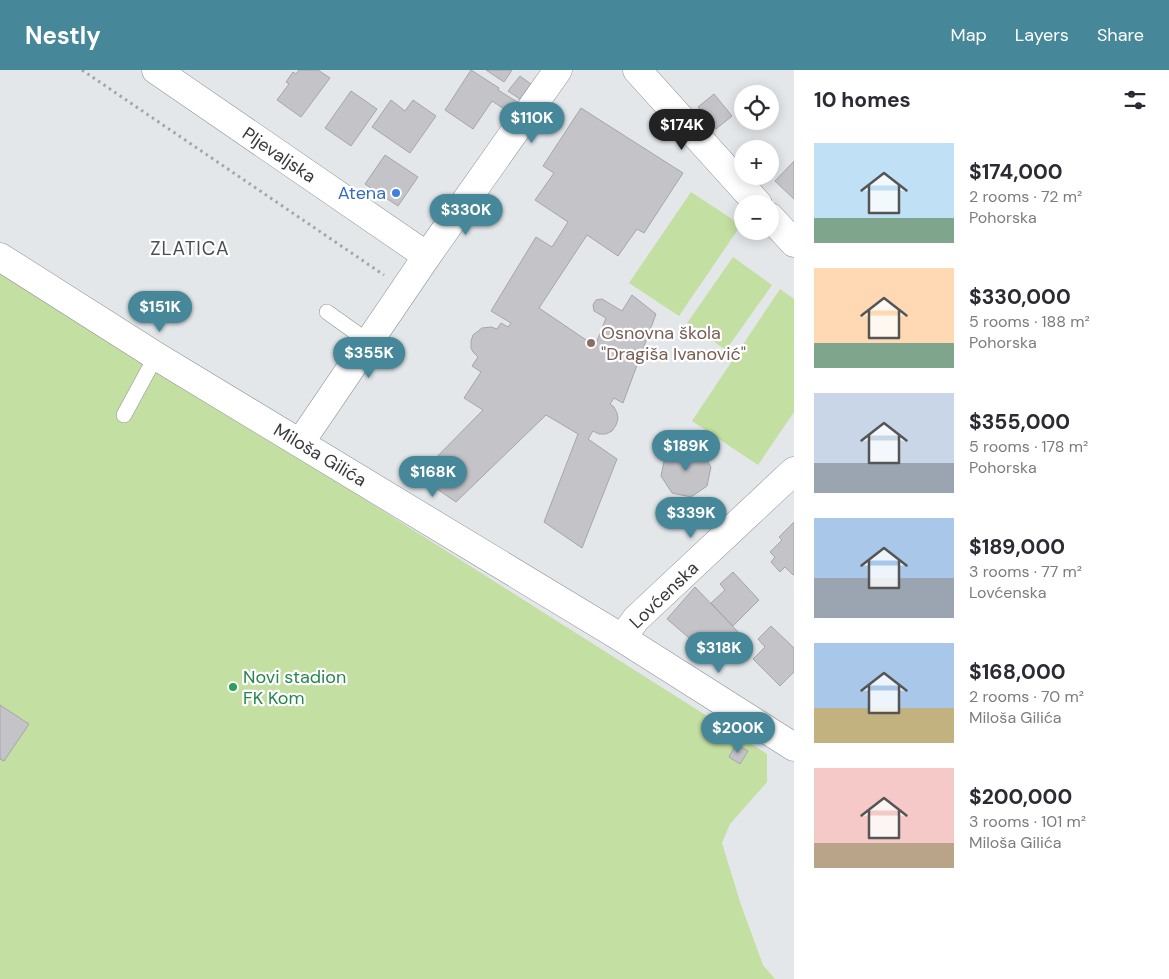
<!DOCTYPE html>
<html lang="en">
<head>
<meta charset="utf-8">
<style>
  :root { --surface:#fff; --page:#f7f7f7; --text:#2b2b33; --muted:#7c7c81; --accent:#468899 }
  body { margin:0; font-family:"DM Sans",sans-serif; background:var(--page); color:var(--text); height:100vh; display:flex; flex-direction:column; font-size:19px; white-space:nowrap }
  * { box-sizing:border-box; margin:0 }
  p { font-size:16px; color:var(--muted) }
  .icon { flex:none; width:28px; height:28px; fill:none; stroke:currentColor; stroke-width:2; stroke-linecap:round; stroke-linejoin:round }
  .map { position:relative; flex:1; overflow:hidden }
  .side { display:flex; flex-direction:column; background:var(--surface); width:375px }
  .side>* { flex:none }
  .controls { position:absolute; left:734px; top:15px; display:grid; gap:10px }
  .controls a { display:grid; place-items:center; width:45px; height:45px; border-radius:50%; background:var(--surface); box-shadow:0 2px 12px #0003; font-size:25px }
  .price { position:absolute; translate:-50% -42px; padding:0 11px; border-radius:18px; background:var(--accent); color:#fff; font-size:16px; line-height:32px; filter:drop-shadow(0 1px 2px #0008) }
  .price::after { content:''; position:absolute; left:50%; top:30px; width:15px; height:11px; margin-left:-8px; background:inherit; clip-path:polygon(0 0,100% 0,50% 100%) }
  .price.current { background:#222; color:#fff }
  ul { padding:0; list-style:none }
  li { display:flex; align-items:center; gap:15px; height:125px; padding:0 20px }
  li span { display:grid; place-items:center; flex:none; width:140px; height:100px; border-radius:0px; color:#555 }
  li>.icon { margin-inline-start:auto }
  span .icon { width:60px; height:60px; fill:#fffc; stroke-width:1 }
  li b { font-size:21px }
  h2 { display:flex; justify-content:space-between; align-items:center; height:60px; padding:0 20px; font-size:21px }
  header { display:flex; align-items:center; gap:30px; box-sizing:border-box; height:70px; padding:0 25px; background:var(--accent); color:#fff }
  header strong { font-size:24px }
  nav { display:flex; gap:28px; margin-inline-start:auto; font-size:18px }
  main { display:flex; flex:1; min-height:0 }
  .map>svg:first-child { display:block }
</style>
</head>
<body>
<header>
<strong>Nestly</strong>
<nav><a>Map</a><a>Layers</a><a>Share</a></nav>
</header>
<main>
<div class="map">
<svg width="794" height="909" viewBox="0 0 794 909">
  <rect width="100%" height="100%" fill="#e3e7ea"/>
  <!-- green -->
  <g fill="#c3dfa2">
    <polygon points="691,122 741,155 679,246 629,213"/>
    <polygon points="733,187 772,215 726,280 687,253"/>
    <polygon points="0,204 339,413 767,684 767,712 730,754 722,773 741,835 763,895 775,909 0,909"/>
    <polygon points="780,219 794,229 794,342 758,395 692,351"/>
  </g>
  <!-- building -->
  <g fill="#c4c3c8" stroke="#a6a5aa">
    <polygon points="299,0 318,0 330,8 301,47 277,30 289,14 286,12 293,2 296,4"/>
    <polygon points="471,0 499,18 498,20 519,33 512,44 492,31 473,59 445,40"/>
    <polygon points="486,0 512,0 504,12"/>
    <polygon points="520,6 531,14 520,29 508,21"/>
    <polygon points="351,21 377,39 351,76 325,58"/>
    <polygon points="714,24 732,46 716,59 698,37"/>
    <polygon points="391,30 405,41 413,30 436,46 410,83 372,57"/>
    <polygon points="581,38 683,103 644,163 637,159 618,186 587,165 539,238 595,276 606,248 594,241 593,235 596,230 602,229 622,241 632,225 656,244 623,333 614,328 610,334 614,337 617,343 618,349 616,355 612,361 606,364 599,364 593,361 588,369 617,389 582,478 544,452 578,364 546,345 456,432 418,406 483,340 464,328 481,302 472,296 478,287 473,282 471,278 471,271 473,265 482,258 491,257 497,259 501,253 508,257 511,253 491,241 536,167 552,177 568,152 535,130 554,103 543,96"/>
    <polygon points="385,85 418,107 398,136 365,114"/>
    <polygon points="794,91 794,129 775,111"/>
    <polygon points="681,377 701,381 711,397 707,416 691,427 672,423 661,406 665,387"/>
    <polygon points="794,452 794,504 793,505 785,497 780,502 771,492 775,487 770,482 782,470 779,467"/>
    <polygon points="733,502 759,530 733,556 711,533 725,520 720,514"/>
    <polygon points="695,517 741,565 717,592 667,549"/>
    <polygon points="771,556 794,578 794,602 780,616 753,589 765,577 758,569"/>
    <polygon points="0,635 29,654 4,691 0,689"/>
    <polygon points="736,674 748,681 740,694 729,687"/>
  </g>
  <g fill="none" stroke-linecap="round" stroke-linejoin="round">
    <defs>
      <g id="service">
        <polyline points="327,242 369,272"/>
        <polyline points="124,345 156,286"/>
      </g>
      <g id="minor">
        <polyline points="156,0 427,186"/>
        <polyline points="637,0 758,134"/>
        <polyline points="770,147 794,173"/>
        <polyline points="0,187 156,286 622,568 794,677"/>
        <polyline points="300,373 427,186 558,0"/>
        <polyline points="622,568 636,549 794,401"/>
      </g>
    </defs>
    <!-- service casing -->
    <use href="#service" stroke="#8f9397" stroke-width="16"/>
    <!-- minor casing -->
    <use href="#minor" stroke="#8f9397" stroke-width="29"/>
    <!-- path -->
    <polyline stroke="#a3a6a9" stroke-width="3" stroke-dasharray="2.5 4" stroke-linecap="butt" points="82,0 384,205"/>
    <!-- service -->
    <use href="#service" stroke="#fff" stroke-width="15"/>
    <!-- minor -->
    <use href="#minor" stroke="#fff" stroke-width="28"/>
  </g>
  <!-- markers -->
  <circle fill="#3f7fe0" stroke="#fff" stroke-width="2" cx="396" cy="123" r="5"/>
  <circle fill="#8d6e63" stroke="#fff" stroke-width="2" cx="591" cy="273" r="5"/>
  <circle fill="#2e9e5b" stroke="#fff" stroke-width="2" cx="233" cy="617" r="5"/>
  <g text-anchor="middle" stroke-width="4.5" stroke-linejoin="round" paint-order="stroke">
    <!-- street labels -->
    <g font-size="18" fill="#37393a" stroke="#fff">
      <text transform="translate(279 85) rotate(34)" y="6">Pljevaljska</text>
      <text transform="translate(320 385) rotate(31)" y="6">Miloša Gilića</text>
      <text transform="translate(664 525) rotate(-44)" y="6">Lovćenska</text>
    </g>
    <!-- shop labels -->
    <g font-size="18" fill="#366cbe" stroke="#fff" text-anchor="end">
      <text x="386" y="129">Atena</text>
    </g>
    <!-- education labels -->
    <g font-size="18" fill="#785e54" stroke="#fff" text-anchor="start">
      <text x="601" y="269">Osnovna škola<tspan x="601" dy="21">"Dragiša Ivanović"</tspan></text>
    </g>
    <!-- leisure labels -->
    <g font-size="18" fill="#27864d" stroke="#fff" text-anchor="start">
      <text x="243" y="613">Novi stadion<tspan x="243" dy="21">FK Kom</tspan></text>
    </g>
    <!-- neighbourhood labels -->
    <g font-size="19" letter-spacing="1" fill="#4b4e51" stroke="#fff">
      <text x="190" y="185">ZLATICA</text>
    </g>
  </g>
</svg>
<div class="controls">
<a><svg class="icon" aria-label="locate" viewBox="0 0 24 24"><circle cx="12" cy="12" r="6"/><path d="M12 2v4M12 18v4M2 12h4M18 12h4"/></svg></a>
<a>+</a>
<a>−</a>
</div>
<b class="price" style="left:532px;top:74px">$110K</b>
<b class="price current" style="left:682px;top:81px">$174K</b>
<b class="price" style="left:466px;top:166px">$330K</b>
<b class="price" style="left:160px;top:263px">$151K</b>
<b class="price" style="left:369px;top:309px">$355K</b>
<b class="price" style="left:686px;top:402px">$189K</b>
<b class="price" style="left:433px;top:428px">$168K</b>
<b class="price" style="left:691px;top:469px">$339K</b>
<b class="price" style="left:719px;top:604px">$318K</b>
<b class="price" style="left:738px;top:684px">$200K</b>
</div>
<section class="side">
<h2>10 homes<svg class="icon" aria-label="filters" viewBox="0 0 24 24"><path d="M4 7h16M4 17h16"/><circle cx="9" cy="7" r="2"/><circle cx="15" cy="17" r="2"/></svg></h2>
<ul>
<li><span style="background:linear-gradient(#bfe0f5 75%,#7fa58c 0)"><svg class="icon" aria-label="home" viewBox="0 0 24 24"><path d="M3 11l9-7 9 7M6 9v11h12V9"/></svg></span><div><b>$174,000</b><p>2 rooms · 72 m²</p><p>Pohorska</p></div></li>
<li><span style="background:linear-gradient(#ffd9b3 75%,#7fa58c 0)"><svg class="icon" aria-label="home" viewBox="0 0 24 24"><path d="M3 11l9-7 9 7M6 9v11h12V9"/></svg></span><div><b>$330,000</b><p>5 rooms · 188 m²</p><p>Pohorska</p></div></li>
<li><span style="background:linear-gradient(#c9d6e8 70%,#9aa5b1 0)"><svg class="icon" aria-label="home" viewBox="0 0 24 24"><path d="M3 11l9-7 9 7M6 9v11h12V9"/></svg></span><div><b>$355,000</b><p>5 rooms · 178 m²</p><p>Pohorska</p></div></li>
<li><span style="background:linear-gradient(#a9c7e8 60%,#9aa5b1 0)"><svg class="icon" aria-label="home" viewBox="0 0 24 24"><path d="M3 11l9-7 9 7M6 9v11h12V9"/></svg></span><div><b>$189,000</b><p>3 rooms · 77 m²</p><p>Lovćenska</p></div></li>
<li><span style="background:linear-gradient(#a9c7e8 65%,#c2b280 0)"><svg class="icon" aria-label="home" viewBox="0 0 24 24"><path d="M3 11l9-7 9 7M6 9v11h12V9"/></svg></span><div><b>$168,000</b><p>2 rooms · 70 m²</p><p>Miloša Gilića</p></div></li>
<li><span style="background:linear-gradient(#f6c9c9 75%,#b9a48a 0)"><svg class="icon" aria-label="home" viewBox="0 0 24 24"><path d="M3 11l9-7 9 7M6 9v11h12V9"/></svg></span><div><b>$200,000</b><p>3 rooms · 101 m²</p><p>Miloša Gilića</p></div></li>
</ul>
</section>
</main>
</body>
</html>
